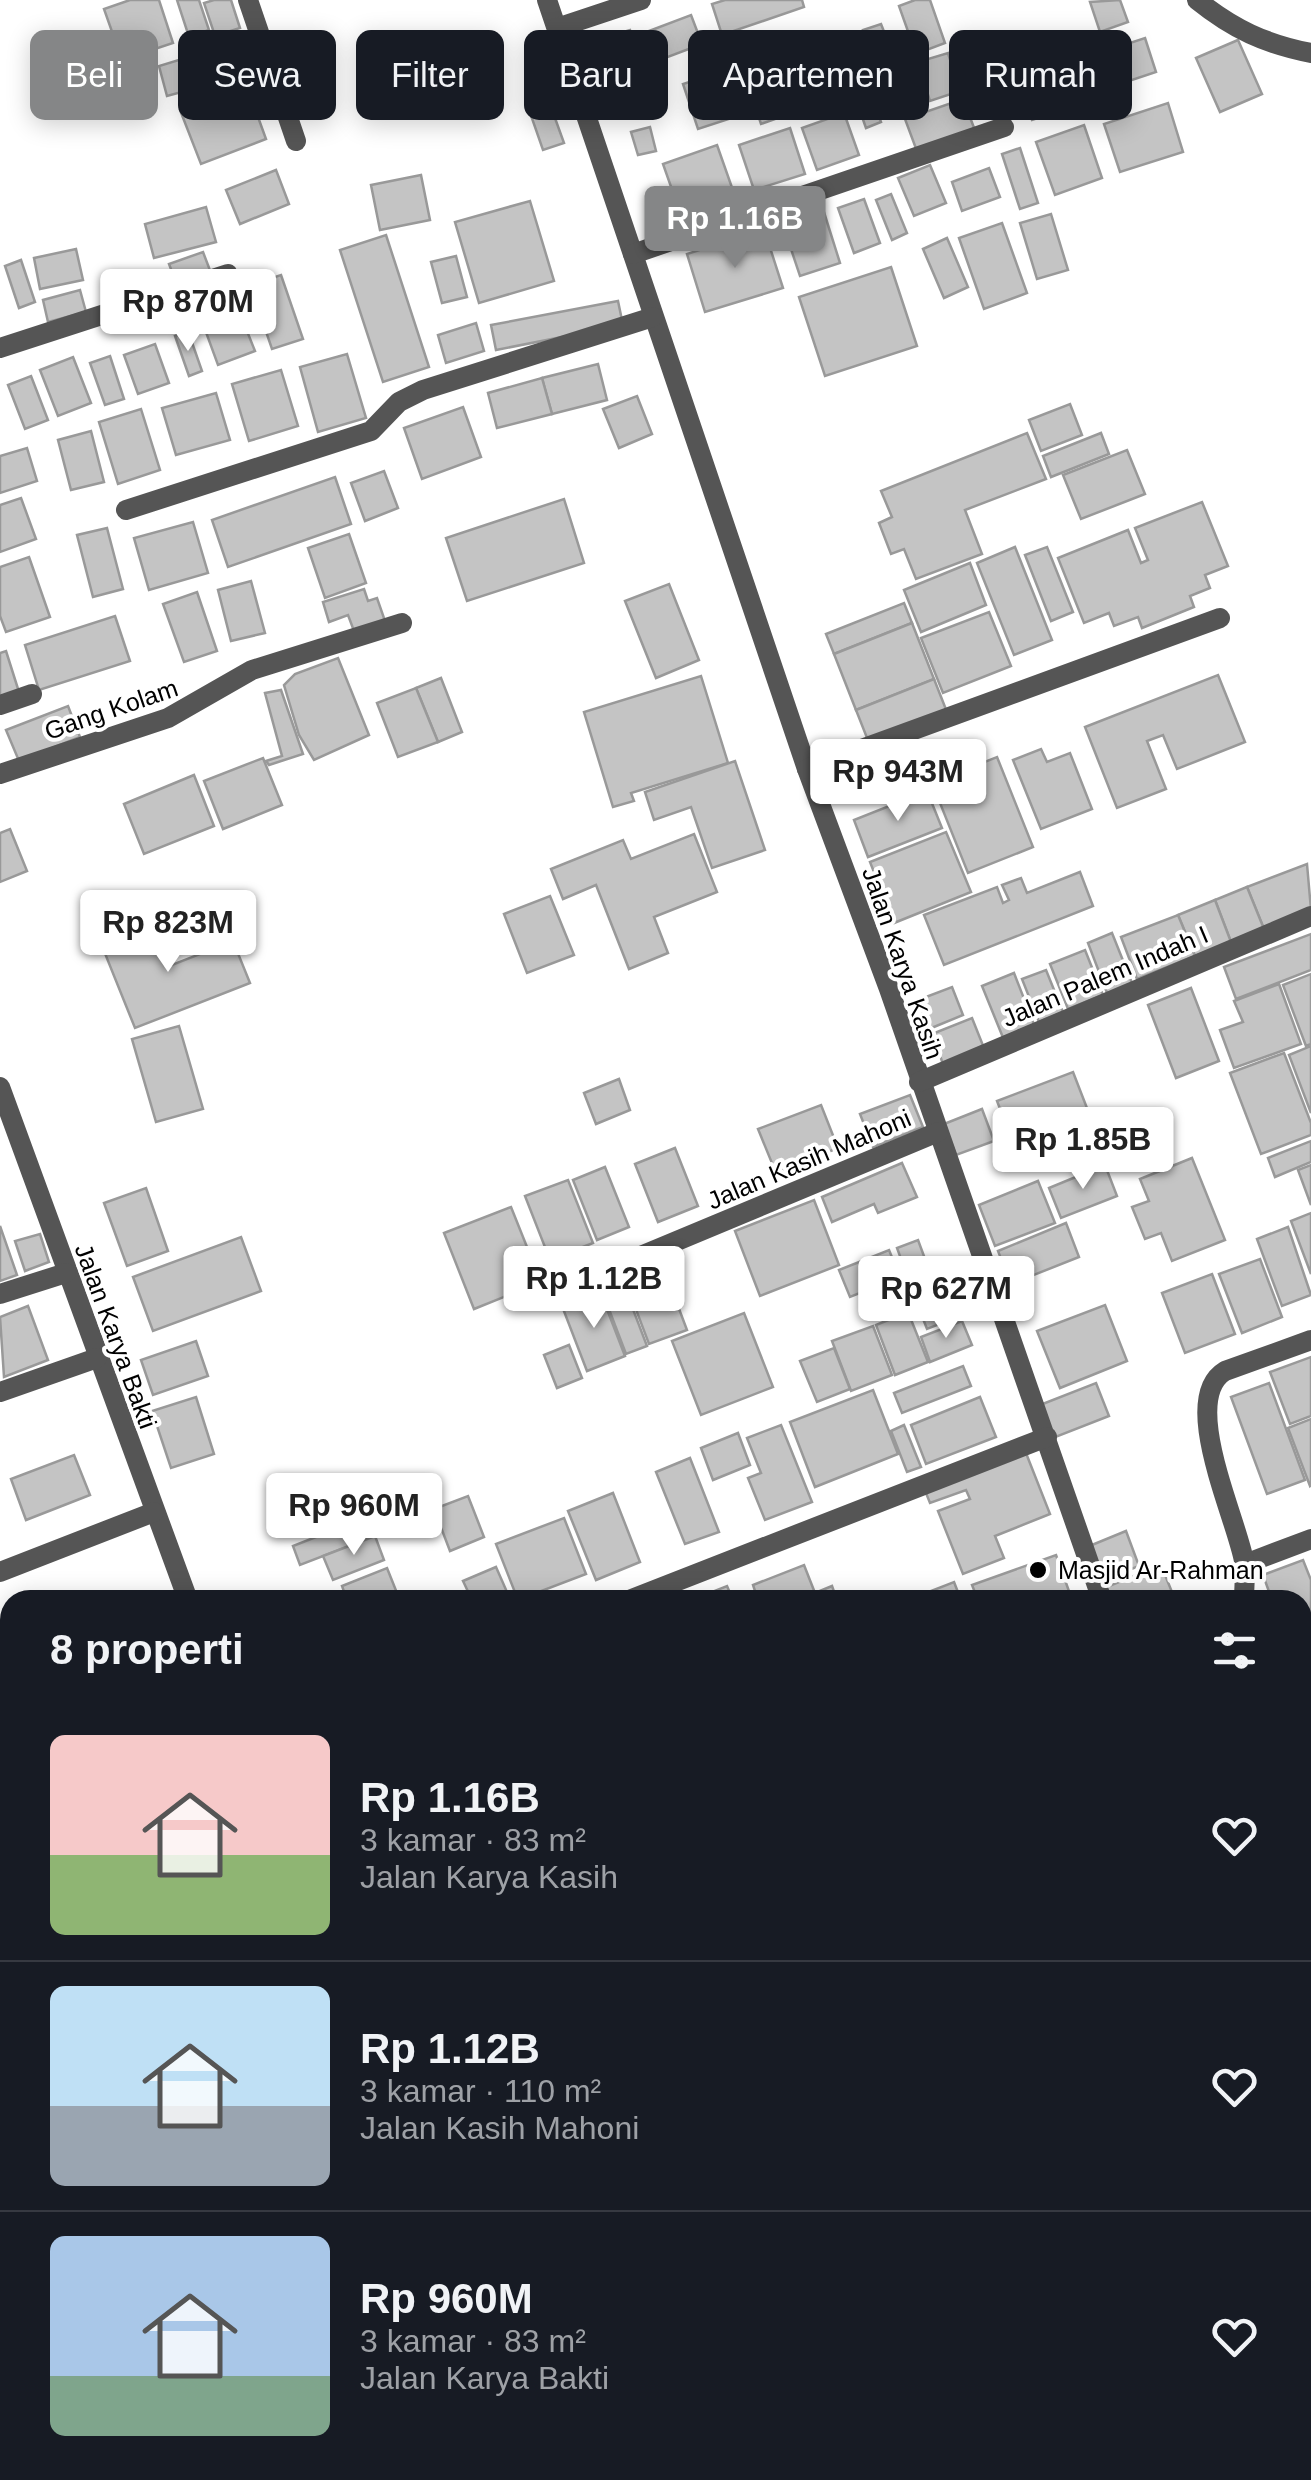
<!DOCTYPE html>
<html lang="id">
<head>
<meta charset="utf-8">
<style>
  :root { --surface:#171b24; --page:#242831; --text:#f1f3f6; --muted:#9ea1a6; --line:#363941; --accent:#858687 }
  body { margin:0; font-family:Helvetica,sans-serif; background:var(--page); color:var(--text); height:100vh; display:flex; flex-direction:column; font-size:38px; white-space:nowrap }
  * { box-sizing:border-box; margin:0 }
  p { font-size:32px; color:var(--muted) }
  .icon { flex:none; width:55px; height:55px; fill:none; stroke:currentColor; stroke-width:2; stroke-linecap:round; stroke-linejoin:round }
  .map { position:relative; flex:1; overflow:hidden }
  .drawer { position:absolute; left:0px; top:1590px; width:1312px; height:890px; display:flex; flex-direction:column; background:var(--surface); border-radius:30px 30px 0 0; box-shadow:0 5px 25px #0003 }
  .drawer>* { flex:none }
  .guide { position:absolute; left:30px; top:30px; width:1252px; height:90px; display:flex; gap:20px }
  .price { position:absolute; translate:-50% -85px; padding:0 22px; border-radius:10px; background:#fff; color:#222; font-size:32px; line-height:65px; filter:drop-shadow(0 2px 5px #0008) }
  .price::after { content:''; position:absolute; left:50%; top:60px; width:30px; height:22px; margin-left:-15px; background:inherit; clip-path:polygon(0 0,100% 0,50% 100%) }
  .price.current { background:var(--accent); color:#fff }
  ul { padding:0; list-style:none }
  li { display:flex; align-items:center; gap:30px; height:250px; padding:0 50px }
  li+li { border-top:2px solid var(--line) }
  li span { display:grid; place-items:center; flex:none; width:280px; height:200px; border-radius:15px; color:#555 }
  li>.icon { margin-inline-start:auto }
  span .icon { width:120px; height:120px; fill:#fffc; stroke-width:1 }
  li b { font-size:42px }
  h2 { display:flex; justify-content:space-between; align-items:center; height:120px; padding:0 50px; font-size:42px }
  .tag { padding:0 35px; border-radius:15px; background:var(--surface); box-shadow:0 5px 25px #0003; font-size:35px; line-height:90px }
  .tag.current { background:var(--accent); color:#fff }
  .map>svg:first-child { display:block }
</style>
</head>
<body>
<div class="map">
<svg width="1311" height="2480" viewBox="0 0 1311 2480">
  <rect width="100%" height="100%" fill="#fff"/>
  <!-- building -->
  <g fill="#c4c4c4" stroke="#999" stroke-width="2.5">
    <polygon points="130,0 159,0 173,43 122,60 104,9"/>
    <polygon points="177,0 199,0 209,30 189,37"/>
    <polygon points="214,0 231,0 240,28 215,36 204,3"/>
    <polygon points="725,0 802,0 804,7 722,35 712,4"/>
    <polygon points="915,0 930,0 945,43 916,54 899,6"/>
    <polygon points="1120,0 1128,22 1100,32 1090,2"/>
    <polygon points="691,15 702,44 652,63 641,34"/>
    <polygon points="881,24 894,57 876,64 863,30"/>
    <polygon points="630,30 643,74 606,84 593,41"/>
    <polygon points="1145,38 1156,72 1090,94 1078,60"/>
    <polygon points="246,39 256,71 217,83 207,51"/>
    <polygon points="1238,40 1262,94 1220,112 1196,58"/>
    <polygon points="948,53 960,91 930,101 918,62"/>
    <polygon points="195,55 204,86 167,96 159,66"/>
    <polygon points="906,67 915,93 887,102 879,76"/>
    <polygon points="732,68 747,113 698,129 683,84"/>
    <polygon points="1048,78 1060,111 1032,120 1021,89"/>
    <polygon points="246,84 266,139 201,164 180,110"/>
    <polygon points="868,86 881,122 866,128 853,91"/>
    <polygon points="795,89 803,109 761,124 754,103"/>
    <polygon points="547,96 564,143 543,150 527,104"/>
    <polygon points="963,99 976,133 918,154 905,119"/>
    <polygon points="1168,103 1183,152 1120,172 1104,124"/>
    <polygon points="844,113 859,155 817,170 802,128"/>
    <polygon points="1084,125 1102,178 1055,195 1036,142"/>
    <polygon points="650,127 656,151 638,155 631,132"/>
    <polygon points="790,128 805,174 754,190 739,145"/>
    <polygon points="717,145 736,199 682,218 663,164"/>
    <polygon points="1020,148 1038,203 1020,209 1002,154"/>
    <polygon points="930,165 946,203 914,216 898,178"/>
    <polygon points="989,168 1000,197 962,211 952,182"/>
    <polygon points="276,170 289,204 240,224 226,190"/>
    <polygon points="421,175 430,220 380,230 371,185"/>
    <polygon points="891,194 907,233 892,240 876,200"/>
    <polygon points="864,199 880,243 854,253 838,208"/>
    <polygon points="530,201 554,281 479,303 455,222"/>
    <polygon points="206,207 216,242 154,258 145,224"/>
    <polygon points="823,209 840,263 800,276 782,222"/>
    <polygon points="1051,214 1068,270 1037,279 1020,223"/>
    <polygon points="1002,223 1027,293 984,309 959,238"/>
    <polygon points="764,229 783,288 705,312 687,254"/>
    <polygon points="386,235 429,367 383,382 340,250"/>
    <polygon points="947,238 968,287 944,298 923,249"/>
    <polygon points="76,249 83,280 40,289 34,258"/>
    <polygon points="203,252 211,273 177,285 169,264"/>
    <polygon points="456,256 467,297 442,303 431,262"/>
    <polygon points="21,260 35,302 19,308 5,266"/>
    <polygon points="891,267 917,346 825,376 799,297"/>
    <polygon points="281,275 303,339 272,349 250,285"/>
    <polygon points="80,290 86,312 48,322 43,300"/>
    <polygon points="618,301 623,325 496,350 491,325"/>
    <polygon points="239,311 255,351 218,365 203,324"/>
    <polygon points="476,323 484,351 446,363 438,335"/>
    <polygon points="188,331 202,371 189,376 175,336"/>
    <polygon points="155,344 169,383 138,394 124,355"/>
    <polygon points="347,354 366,418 318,432 300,367"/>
    <polygon points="110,356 124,399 105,405 90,363"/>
    <polygon points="73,357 91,403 58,416 40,370"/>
    <polygon points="598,364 607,400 552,414 542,378"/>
    <polygon points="281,370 298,426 249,441 232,384"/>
    <polygon points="31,376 48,420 25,429 8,385"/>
    <polygon points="542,378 552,414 497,428 488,393"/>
    <polygon points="216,393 230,440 176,455 162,408"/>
    <polygon points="637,396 652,434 619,448 603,409"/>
    <polygon points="1070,404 1082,435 1041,451 1029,420"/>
    <polygon points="463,407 481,457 422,479 404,428"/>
    <polygon points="141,409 160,470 118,484 99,422"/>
    <polygon points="91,431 104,482 71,490 58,440"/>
    <polygon points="1027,433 1046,479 965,510 982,554 916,579 904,549 891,554 879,523 892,517 881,491"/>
    <polygon points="1101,433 1109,454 1051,477 1043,456"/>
    <polygon points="27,448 37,481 0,493 0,456"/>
    <polygon points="1127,450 1145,494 1081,519 1063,475"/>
    <polygon points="384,471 398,508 365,521 351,483"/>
    <polygon points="335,477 351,524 228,567 212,520"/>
    <polygon points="21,498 36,539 0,552 0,505"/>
    <polygon points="564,499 584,563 467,601 446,538"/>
    <polygon points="1202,502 1228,566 1205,575 1210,588 1190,596 1194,607 1142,628 1138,617 1114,626 1109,613 1084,623 1058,558 1128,530 1141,563 1148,560 1135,528"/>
    <polygon points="193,522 208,573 149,590 134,538"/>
    <polygon points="107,528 123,589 93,597 77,535"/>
    <polygon points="349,534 366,583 325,598 308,548"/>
    <polygon points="1015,547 1052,640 1014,655 977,563"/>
    <polygon points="1047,547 1073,612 1051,621 1025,555"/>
    <polygon points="29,557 50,617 6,632 0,616 0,567"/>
    <polygon points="970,563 986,605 921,632 904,590"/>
    <polygon points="251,581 265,633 231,641 218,590"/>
    <polygon points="669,584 699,660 656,678 625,601"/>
    <polygon points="364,589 368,601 377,598 385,621 354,631 348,615 329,622 323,602"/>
    <polygon points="197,592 217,651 184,662 163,604"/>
    <polygon points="904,603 912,623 834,654 826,634"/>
    <polygon points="989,612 1011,666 943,693 921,638"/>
    <polygon points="115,616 130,661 39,690 25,645"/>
    <polygon points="912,623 934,679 856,710 834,654"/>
    <polygon points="6,651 19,692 0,698 0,653"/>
    <polygon points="338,658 369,735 314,760 299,735 284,685 295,674"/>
    <polygon points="1218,675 1245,742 1177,769 1163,735 1147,741 1166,789 1117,808 1085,727"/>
    <polygon points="701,676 728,763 631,793 634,801 613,807 584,712"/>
    <polygon points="441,678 462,732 438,742 416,688"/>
    <polygon points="934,679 947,712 869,743 856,710"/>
    <polygon points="416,688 438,742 398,757 377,703"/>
    <polygon points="281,690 303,754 269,765 266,761 282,756 265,693"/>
    <polygon points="68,706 80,737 19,761 6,730"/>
    <polygon points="1041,749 1047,762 1070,753 1092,809 1041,829 1013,760"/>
    <polygon points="997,757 1033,847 968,873 932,783"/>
    <polygon points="263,758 282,805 223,829 204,781"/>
    <polygon points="735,761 765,850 712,868 691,807 654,820 645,792"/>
    <polygon points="194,775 214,826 144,854 124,804"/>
    <polygon points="927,791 942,828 868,857 854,820"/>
    <polygon points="10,829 27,871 0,882 0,833"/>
    <polygon points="946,832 971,892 894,923 870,862"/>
    <polygon points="694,834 717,892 654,917 668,953 629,969 596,885 563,899 551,869 623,840 631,859"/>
    <polygon points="1307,864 1311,910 1264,929 1247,887"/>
    <polygon points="1080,872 1093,906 944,965 924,915 997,887 1003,903 1009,900 1002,885 1021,878 1027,893"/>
    <polygon points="1247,887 1264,929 1231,942 1215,900"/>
    <polygon points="550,896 574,955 527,973 504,914"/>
    <polygon points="1215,900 1231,942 1195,956 1178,915"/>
    <polygon points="1178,915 1195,956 1137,979 1121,937"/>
    <polygon points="149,921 167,967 233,941 250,983 135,1028 100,941"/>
    <polygon points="1112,933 1134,988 1109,998 1088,943"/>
    <polygon points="1311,934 1311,970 1236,999 1224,967"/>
    <polygon points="1085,950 1103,995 1068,1009 1050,964"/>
    <polygon points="1046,970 1063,1012 1039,1022 1022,979"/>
    <polygon points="1014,973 1035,1027 1004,1040 982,986"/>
    <polygon points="1311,974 1311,1044 1306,1046 1283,985"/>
    <polygon points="1279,984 1301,1044 1234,1068 1220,1030 1243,1022 1234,1001"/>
    <polygon points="952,987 963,1015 929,1029 918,1000"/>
    <polygon points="1191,988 1219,1061 1176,1078 1148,1005"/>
    <polygon points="972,1018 984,1048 943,1064 932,1034"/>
    <polygon points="179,1026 203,1109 156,1122 132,1039"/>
    <polygon points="1311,1046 1311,1113 1289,1055"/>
    <polygon points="1284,1053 1311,1123 1311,1135 1261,1154 1230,1073"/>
    <polygon points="1073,1072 1097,1134 1021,1163 997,1101"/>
    <polygon points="619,1079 630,1110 596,1124 584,1093"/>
    <polygon points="910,1095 923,1127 873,1147 860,1114"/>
    <polygon points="821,1105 838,1148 776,1173 758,1129"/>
    <polygon points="982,1109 994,1141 956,1155 944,1124"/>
    <polygon points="1311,1141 1311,1162 1275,1177 1268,1158"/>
    <polygon points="675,1148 698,1206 658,1222 635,1164"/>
    <polygon points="1192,1158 1225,1240 1172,1261 1161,1233 1145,1239 1132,1207 1149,1201 1140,1179"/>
    <polygon points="902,1163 917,1197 878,1213 874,1204 832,1222 822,1197"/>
    <polygon points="1105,1165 1117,1196 1061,1218 1049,1188"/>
    <polygon points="1311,1165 1311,1205 1298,1170"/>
    <polygon points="605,1167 629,1227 597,1240 573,1180"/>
    <polygon points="568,1180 593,1243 550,1260 525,1196"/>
    <polygon points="1038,1181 1055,1223 995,1246 979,1205"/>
    <polygon points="146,1188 168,1251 127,1266 104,1203"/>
    <polygon points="814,1200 839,1265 760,1296 735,1231"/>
    <polygon points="511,1207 541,1282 474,1309 444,1233"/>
    <polygon points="1311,1213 1311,1274 1291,1221"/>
    <polygon points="1066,1223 1079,1257 1011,1284 998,1251"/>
    <polygon points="0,1226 17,1275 0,1281"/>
    <polygon points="1288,1227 1311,1295 1282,1306 1257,1239"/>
    <polygon points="40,1234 49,1262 25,1271 15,1241"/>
    <polygon points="241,1237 261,1291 153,1331 133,1277"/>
    <polygon points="918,1240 928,1267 907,1275 897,1248"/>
    <polygon points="889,1250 900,1277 850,1297 839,1270"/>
    <polygon points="1260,1259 1282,1317 1242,1333 1219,1274"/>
    <polygon points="664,1269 687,1330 649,1344 626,1283"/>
    <polygon points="1212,1274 1235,1334 1185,1353 1162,1293"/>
    <polygon points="623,1283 647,1346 626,1354 602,1291"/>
    <polygon points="600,1291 625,1356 587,1371 562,1306"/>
    <polygon points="956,1292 965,1314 927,1329 918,1306"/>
    <polygon points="1105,1305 1127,1361 1060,1388 1037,1331"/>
    <polygon points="28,1306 48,1360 4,1377 0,1317"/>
    <polygon points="908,1312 928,1362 895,1375 876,1325"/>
    <polygon points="744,1313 773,1387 701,1415 672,1341"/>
    <polygon points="962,1321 972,1345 930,1362 921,1337"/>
    <polygon points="873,1326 892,1375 851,1391 832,1341"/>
    <polygon points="196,1341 208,1376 153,1395 141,1360"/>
    <polygon points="569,1345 582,1378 557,1388 544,1355"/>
    <polygon points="834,1348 850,1389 817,1402 800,1361"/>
    <polygon points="1311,1357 1311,1416 1290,1424 1270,1372"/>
    <polygon points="963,1366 971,1386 902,1413 894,1393"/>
    <polygon points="1096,1383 1109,1416 1053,1438 1040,1405"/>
    <polygon points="1269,1383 1305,1480 1267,1494 1231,1397"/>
    <polygon points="873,1390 898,1454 815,1487 790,1422"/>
    <polygon points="196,1397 214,1454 171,1468 152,1411"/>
    <polygon points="980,1397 996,1437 926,1464 911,1425"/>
    <polygon points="1311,1419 1311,1485 1310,1486 1288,1428"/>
    <polygon points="781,1425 812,1502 765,1520 748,1478 761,1473 747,1438"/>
    <polygon points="904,1425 921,1467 907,1472 891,1431"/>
    <polygon points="738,1433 750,1465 713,1480 701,1448"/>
    <polygon points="1024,1448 1050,1514 995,1536 1004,1558 963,1574 938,1511 970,1499 966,1490 930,1503 924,1488"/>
    <polygon points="74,1455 90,1495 26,1520 11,1479"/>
    <polygon points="690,1458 719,1532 685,1544 656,1472"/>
    <polygon points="349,1476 364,1512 321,1529 307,1493"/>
    <polygon points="613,1493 640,1562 596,1580 568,1511"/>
    <polygon points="468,1496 484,1537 450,1551 434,1509"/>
    <polygon points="367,1517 375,1536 300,1565 293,1546"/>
    <polygon points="564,1518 586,1574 518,1600 496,1544"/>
    <polygon points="1126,1531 1139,1566 1101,1581 1087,1547"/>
    <polygon points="375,1536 384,1560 333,1580 323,1556"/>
    <polygon points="1056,1555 1070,1594 1053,1600 978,1600 972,1585"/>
    <polygon points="1303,1560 1311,1580 1311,1621 1302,1624 1302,1600 1272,1600 1263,1575"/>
    <polygon points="804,1565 815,1593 832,1586 837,1600 758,1600 753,1585"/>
    <polygon points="1161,1565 1174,1597 1108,1600 1104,1588"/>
    <polygon points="496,1567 507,1592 489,1600 472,1600 463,1581"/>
    <polygon points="387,1568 399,1598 347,1600 342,1586"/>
    <polygon points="954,1582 961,1600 908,1600"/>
    <polygon points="727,1586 733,1600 692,1600"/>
    <polygon points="1311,1625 1311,1693 1302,1670 1302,1629"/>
    <polygon points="10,1826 10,1869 0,1873 0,1830"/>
    <polygon points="10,1979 10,2025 0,2002 0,1983"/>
    <polygon points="10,2050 10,2115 0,2089 0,2054"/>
    <polygon points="10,2150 10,2208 0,2180 0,2154"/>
    <polygon points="0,2207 10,2234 10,2250 0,2254"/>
    <polygon points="1311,2305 1311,2363 1302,2366 1302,2308"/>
    <polygon points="1311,2442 1311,2480 1305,2480 1302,2446"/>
    <polygon points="17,2470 70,2470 40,2480 20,2480"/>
    <polygon points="232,2470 264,2470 268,2480 236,2480"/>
    <polygon points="280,2470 313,2470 317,2480 284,2480"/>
    <polygon points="313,2470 351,2470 353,2475 317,2480"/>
    <polygon points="377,2470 469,2470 441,2480 380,2480"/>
    <polygon points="881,2470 931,2470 934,2480 885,2480"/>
    <polygon points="933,2470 982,2470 985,2480 937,2480"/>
    <polygon points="1256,2470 1291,2470 1295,2480 1259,2480"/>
  </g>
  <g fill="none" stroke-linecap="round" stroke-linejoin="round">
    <!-- minor -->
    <g stroke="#555" stroke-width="20">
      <polyline points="248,0 296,141"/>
      <polyline points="547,0 807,769 889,989 1102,1600"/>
      <path d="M1197,0C1233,29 1265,44 1311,53"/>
      <polyline points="557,28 641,0"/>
      <polyline points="633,254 1004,127"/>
      <polyline points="0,348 228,274"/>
      <polyline points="126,510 371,431 399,402 423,390 653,317"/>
      <polyline points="0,705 32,694"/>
      <polyline points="807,769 1220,618"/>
      <polyline points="0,774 168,718 252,670 402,623"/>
      <polyline points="919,1082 1311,916"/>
      <polyline points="0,1087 188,1600"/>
      <polyline points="588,1278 938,1132"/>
      <polyline points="0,1294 66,1273"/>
      <polyline points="0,1392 97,1358"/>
      <polyline points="1245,1564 1311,1539"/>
      <polyline points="0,1572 154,1512"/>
      <polyline points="629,1600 1047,1437"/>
      <path d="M1244,1600C1244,1587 1246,1573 1244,1561C1236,1517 1179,1399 1225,1371L1311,1340"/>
      <polyline points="1302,1752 1311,1753"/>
      <polyline points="1302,1782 1311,1775"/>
      <polyline points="0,1957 10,1952"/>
      <polyline points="1302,2142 1311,2165"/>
      <polyline points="0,2146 10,2141"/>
      <polyline points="1302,2425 1311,2422"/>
      <polyline points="494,2470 498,2480"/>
      <polyline points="863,2475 864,2480"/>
      <polyline points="110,2480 139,2470"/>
      <polyline points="1145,2480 1175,2470"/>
    </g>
  </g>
  <!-- markers -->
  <circle fill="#000" stroke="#fff" stroke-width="4" cx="1038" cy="1570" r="10"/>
  <g text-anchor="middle" stroke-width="8" stroke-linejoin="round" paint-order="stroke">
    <!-- street labels -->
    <g font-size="25" fill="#000" stroke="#fff">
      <text transform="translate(111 709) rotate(-19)" y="9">Gang Kolam</text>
      <text transform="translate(903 963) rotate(71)" y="9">Jalan Karya Kasih</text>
      <text transform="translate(1105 976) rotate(-23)" y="9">Jalan Palem Indah I</text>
      <text transform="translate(809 1159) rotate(-23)" y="9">Jalan Kasih Mahoni</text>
      <text transform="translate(116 1336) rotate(70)" y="9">Jalan Karya Bakti</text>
    </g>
    <!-- poi labels -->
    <g font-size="25" fill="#000" stroke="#fff" text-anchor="start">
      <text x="1058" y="1579">Masjid Ar-Rahman</text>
    </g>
  </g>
</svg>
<b class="price current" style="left:735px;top:271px">Rp 1.16B</b>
<b class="price" style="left:188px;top:354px">Rp 870M</b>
<b class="price" style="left:898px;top:824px">Rp 943M</b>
<b class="price" style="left:168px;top:975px">Rp 823M</b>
<b class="price" style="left:1083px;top:1192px">Rp 1.85B</b>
<b class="price" style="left:594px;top:1331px">Rp 1.12B</b>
<b class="price" style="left:946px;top:1341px">Rp 627M</b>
<b class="price" style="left:354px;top:1558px">Rp 960M</b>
<div class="guide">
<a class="tag current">Beli</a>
<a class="tag">Sewa</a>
<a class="tag">Filter</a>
<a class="tag">Baru</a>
<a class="tag">Apartemen</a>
<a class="tag">Rumah</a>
</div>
<section class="drawer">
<h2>8 properti<svg class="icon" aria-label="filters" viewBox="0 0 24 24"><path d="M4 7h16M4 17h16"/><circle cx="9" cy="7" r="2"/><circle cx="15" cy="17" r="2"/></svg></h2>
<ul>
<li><span style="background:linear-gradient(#f6c9c9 60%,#8fb573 0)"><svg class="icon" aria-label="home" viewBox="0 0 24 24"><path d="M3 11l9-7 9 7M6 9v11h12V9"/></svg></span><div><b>Rp 1.16B</b><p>3 kamar · 83 m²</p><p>Jalan Karya Kasih</p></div><svg class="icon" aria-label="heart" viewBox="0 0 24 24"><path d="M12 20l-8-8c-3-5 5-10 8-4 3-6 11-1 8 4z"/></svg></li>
<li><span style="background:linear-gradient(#bfe0f5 60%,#9aa5b1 0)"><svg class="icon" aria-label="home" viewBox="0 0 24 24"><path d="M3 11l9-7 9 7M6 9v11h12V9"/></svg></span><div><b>Rp 1.12B</b><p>3 kamar · 110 m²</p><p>Jalan Kasih Mahoni</p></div><svg class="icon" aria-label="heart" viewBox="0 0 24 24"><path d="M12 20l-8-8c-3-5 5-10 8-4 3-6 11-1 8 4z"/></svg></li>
<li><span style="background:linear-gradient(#a9c7e8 70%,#7fa58c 0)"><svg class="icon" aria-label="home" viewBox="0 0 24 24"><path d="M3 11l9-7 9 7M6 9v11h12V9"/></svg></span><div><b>Rp 960M</b><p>3 kamar · 83 m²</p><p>Jalan Karya Bakti</p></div><svg class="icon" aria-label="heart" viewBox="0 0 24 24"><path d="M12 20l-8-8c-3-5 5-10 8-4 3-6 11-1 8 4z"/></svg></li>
</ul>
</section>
</div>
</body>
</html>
